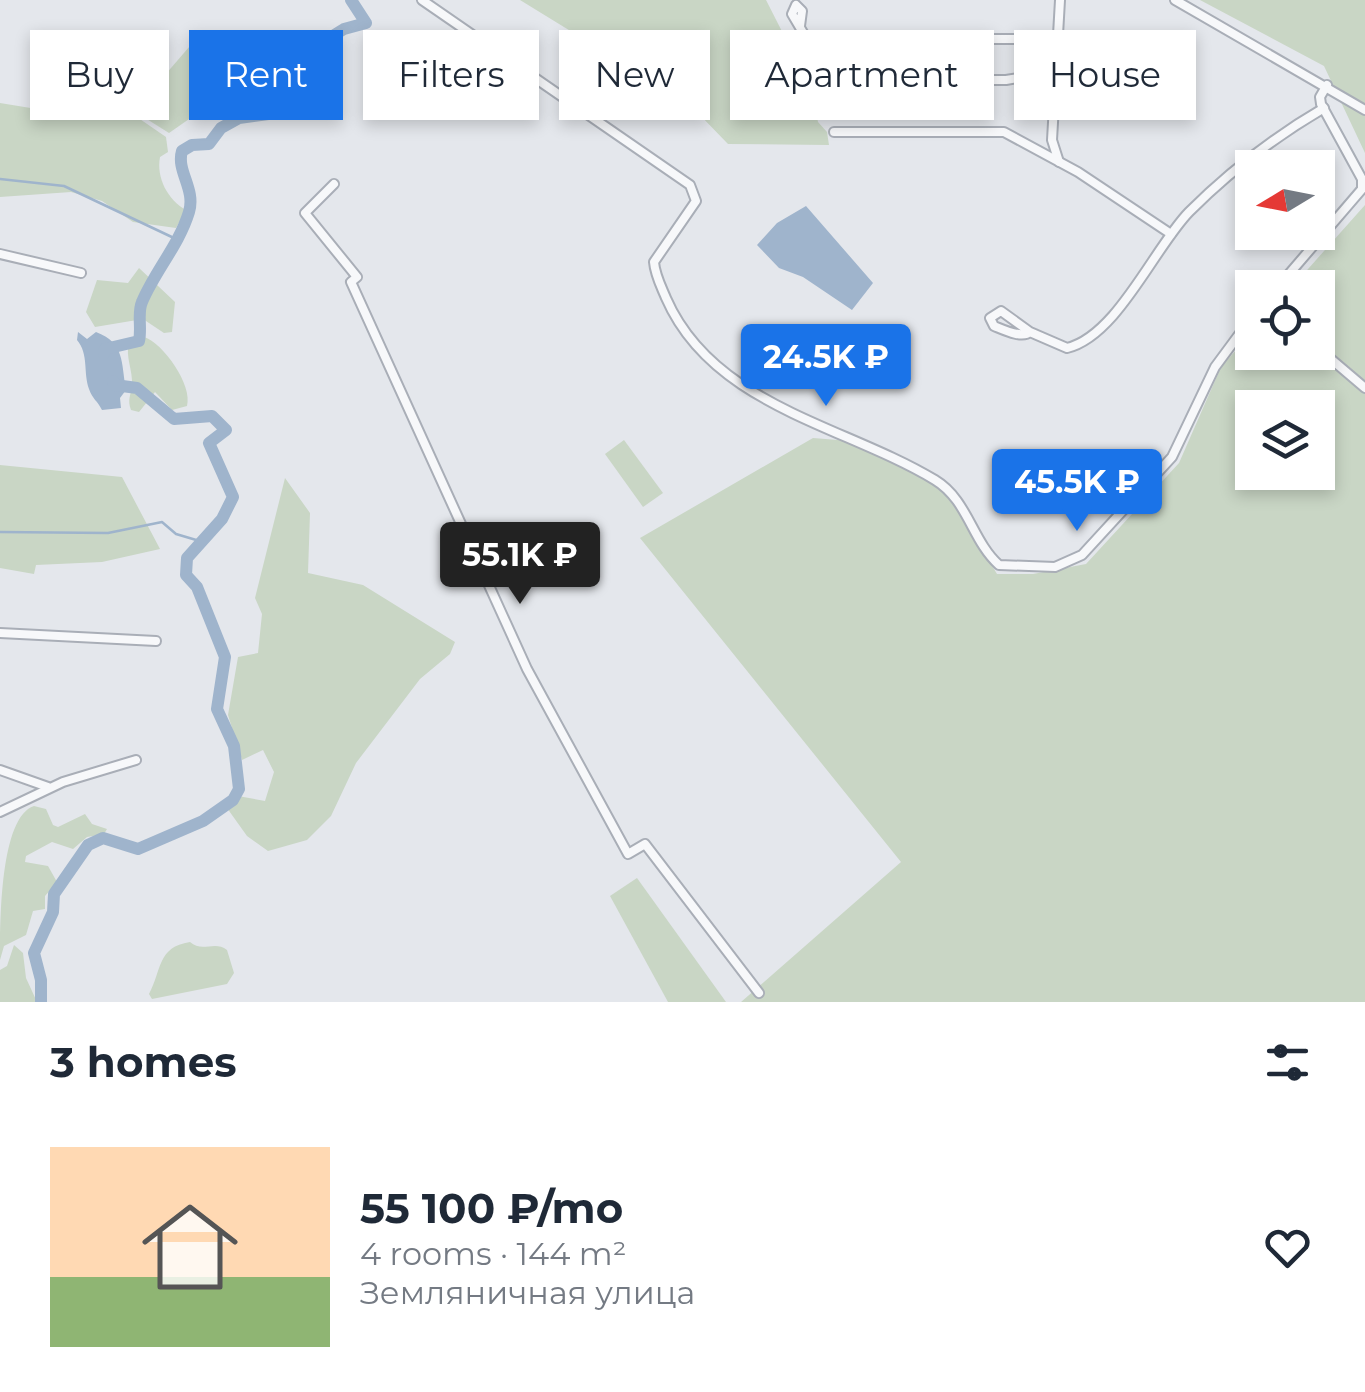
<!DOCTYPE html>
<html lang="en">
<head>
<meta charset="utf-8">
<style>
  :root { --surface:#fff; --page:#f2f2f3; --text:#1f2937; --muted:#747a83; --line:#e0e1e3; --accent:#1a73e8 }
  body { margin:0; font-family:Montserrat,sans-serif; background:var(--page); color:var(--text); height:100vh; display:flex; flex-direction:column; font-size:38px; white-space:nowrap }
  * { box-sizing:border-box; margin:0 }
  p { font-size:32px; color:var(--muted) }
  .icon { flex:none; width:55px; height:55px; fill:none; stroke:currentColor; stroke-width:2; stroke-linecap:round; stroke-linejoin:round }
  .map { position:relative; height:1002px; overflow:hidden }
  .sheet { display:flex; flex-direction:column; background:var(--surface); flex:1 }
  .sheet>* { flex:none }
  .guide { position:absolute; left:30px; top:30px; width:1305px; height:90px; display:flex; gap:20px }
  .needle { width:65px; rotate:260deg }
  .tools { position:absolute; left:1235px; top:150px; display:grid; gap:20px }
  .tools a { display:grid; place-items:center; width:100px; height:100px; border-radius:0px; background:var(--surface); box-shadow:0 5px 15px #0003; font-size:50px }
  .price { position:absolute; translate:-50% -85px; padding:0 22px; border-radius:10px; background:var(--accent); color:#fff; font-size:32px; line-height:65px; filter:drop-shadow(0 2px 5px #0008) }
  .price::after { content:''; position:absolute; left:50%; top:60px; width:30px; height:22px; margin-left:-15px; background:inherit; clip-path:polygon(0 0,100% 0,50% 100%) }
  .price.on { background:#222; color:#fff }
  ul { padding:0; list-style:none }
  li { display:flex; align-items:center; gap:30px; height:250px; padding:0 50px }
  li+li { border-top:2px solid var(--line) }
  li span { display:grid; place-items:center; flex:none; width:280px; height:200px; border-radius:0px; color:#555 }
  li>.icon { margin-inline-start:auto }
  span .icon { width:120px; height:120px; fill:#fffc; stroke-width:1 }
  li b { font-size:42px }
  h2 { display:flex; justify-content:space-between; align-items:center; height:120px; padding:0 50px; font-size:42px }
  .chip { padding:0 35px; border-radius:0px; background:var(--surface); box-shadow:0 5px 15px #0003; font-size:35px; line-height:90px }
  .chip.on { background:var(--accent); color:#fff }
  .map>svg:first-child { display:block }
</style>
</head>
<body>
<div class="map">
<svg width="1365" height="1002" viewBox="0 0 1365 1002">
  <rect width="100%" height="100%" fill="#e4e7ec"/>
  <!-- green -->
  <g fill="#c9d6c5" fill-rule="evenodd">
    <polygon points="520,0 766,0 794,55 804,52 818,122 827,132 829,145 728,144 665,79 637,76 616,59"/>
    <polygon points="1200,0 1365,0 1365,153 1324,66"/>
    <polygon points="202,32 250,51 202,110 169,133 134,111"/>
    <path d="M102,93L166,137L168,152L160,157C156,178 168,200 186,210L176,228L133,222L102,201L71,192L0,197V103L55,112Z"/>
    <path d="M1365,205V1002H741L901,862L640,538L813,438L850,441L947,490L997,574H1033L1086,564L1179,463L1221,367L1252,332V352H1318V288L1292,287ZM1252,408H1318V472H1252Z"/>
    <polygon points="139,268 175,302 172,332 164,333 143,319 95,327 86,312 97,280 128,283"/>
    <path d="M144,337C163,343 193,385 187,406L172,410L155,392L139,412L131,410C127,399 131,396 132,385C133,370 125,357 129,342Z"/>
    <polygon points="624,440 663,493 643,507 605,454"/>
    <polygon points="0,465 122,477 160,549 102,562 36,565 34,574 0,568"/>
    <polygon points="285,478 310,513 308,573 363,585 455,642 450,654 420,679 356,763 331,816 307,840 268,851 247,836 227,808 238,796 265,801 274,772 263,750 242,760 228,715 238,657 258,653 262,614 255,598"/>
    <path d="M34,806L46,809L53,825L58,827L85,814L92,824L107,829L104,834L87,837L73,849L52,842L26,856L25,862L48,866L57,882L45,896V909L33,911L26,935L4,946L0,960C0,921 0,817 34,806Z"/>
    <polygon points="637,878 726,1002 668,1002 610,896"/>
    <path d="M190,942C202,953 215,940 227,950L234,973L227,984L152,999L149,994C162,970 157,947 190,942Z"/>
    <polygon points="14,945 23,953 26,978 37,1002 0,1002 0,970 7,966"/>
  </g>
  <!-- water -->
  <g fill="#9fb4cc">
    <polygon points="806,206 873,283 852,310 803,277 779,268 757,245 777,223"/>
    <path d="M78,332L87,339L96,332C125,343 121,362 126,390L120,398L121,408L102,410C97,400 93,400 89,389C83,372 89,354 77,340Z"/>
  </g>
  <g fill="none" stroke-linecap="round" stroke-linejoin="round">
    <!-- stream -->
    <g stroke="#9fb4cc" stroke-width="2.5">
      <polyline points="0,179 64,186 176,239"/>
      <polyline points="0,532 108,533 162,522 176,534 203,542"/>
    </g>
    <!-- river -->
    <g stroke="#9fb4cc" stroke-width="12">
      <path d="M104,353L105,349L139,341C142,328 137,313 142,302C155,271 179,245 189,212C196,189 176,171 182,151L192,145L209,144L221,128L239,118L291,111L323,42L344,29L366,23L351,0"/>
      <polyline points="41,1002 41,980 34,953 53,912 54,894 88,845 103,838 138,849 203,821 233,800 239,789 234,746 217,709 225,657 197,587 186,575 187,558 222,519 233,497 209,443 226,430 212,416 174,419 137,388 115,385 113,381"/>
    </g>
    <defs>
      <g id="street">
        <path d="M422,0L690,185L696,201L654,262C655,275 661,286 666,298C713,406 844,425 935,480C968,500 972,541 999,565L1055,567L1082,555L1172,457L1215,367L1252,317"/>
        <polyline points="1175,0 1365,110"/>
        <polyline points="800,26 802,11 796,5 792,14 805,36 813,39 1058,39"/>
        <polyline points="817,80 1006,80 1055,72"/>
        <polyline points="834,132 1004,132 1078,172 1171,234"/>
        <polyline points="1059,162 1052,140 1060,0"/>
        <polyline points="334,184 305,213 357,277 351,282 527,669 628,854 645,844 759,993"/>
        <polyline points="0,254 81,273"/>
        <polyline points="1277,288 1362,189 1362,179 1321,104 1320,97 1327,85"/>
        <path d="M1030,332C1022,339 1004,330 994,326L990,318L1001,311L1030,332L1067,348C1117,336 1154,248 1189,212C1228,173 1276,136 1324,108"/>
        <polyline points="1318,348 1365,388"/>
        <polyline points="0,633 156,641"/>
        <polyline points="0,770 48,787"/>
        <polyline points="0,812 63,782 136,760"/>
      </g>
    </defs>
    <!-- street casing -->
    <use href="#street" stroke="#a9aeb7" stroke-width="12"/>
    <!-- street -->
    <use href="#street" stroke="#f7f8fa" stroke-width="8"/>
  </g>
</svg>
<div class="tools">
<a><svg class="needle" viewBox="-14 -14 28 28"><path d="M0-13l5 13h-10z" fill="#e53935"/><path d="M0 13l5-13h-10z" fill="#747a83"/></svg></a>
<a><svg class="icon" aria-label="locate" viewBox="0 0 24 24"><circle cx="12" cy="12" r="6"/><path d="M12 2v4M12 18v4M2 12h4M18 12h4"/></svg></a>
<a><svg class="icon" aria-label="layers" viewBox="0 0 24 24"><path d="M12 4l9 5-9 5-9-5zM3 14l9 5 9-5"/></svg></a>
</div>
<b class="price" style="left:826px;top:409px">24.5K ₽</b>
<b class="price" style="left:1077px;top:534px">45.5K ₽</b>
<b class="price on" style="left:520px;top:607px">55.1K ₽</b>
<div class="guide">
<a class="chip">Buy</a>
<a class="chip on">Rent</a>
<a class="chip">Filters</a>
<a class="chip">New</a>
<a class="chip">Apartment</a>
<a class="chip">House</a>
</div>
</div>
<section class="sheet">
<h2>3 homes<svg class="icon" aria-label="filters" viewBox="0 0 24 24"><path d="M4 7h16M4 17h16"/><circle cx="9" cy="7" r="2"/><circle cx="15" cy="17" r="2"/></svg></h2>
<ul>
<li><span style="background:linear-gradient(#ffd9b3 65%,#8fb573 0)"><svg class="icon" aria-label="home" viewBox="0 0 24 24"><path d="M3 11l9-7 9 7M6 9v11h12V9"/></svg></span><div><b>55 100 ₽/mo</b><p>4 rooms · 144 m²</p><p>Земляничная улица</p></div><svg class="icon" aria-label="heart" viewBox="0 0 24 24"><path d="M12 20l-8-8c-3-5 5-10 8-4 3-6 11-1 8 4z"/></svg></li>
</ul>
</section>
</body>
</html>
